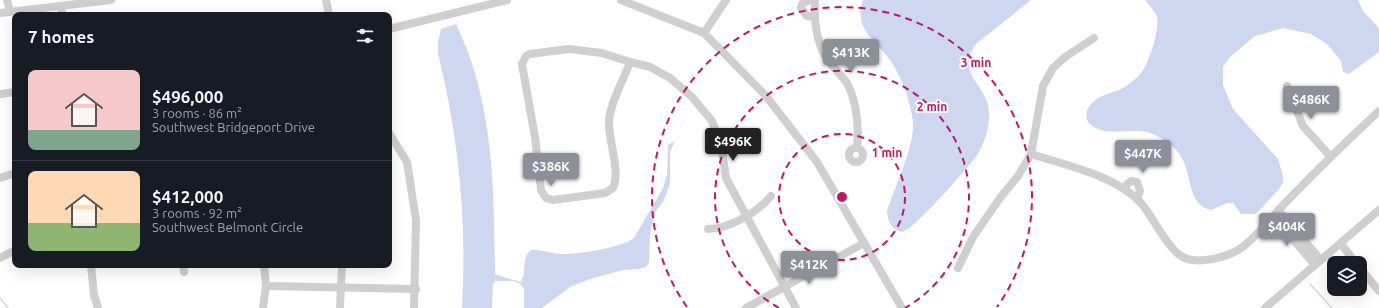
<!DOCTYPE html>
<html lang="en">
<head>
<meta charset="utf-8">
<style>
  :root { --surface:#171b24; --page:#242831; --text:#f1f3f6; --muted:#9ea1a6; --line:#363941; --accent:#8c9099 }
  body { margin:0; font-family:Ubuntu,sans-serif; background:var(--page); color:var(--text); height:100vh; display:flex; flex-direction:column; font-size:15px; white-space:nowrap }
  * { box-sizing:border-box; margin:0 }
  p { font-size:13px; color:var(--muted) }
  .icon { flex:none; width:22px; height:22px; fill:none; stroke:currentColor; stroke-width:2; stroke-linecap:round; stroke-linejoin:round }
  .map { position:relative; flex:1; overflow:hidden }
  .side { position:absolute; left:12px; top:12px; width:380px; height:256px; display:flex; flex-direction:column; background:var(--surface); border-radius:8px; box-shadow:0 4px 16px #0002 }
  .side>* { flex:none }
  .fabs { position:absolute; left:1327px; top:256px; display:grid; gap:8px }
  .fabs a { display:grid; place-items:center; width:40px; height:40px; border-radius:8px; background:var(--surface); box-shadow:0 4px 16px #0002; font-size:20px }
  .price { position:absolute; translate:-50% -34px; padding:0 9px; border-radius:4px; background:var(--accent); color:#fff; font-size:13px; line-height:26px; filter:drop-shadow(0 1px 2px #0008) }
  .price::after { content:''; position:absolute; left:50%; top:24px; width:12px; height:9px; margin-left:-6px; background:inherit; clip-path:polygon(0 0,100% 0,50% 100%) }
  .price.active { background:#222; color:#fff }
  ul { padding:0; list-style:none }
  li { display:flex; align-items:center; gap:12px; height:100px; padding:0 16px }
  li+li { border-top:1px solid var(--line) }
  li span { display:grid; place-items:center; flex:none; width:112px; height:80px; border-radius:8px; color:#555 }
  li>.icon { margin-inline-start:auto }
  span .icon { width:48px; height:48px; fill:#fffc; stroke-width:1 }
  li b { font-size:17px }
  h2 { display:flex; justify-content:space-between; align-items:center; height:48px; padding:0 16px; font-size:17px }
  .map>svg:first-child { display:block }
</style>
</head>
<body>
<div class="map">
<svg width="1379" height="308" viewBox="0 0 1379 308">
  <rect width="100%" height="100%" fill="#fff"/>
  <!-- water -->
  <g fill="#cdd7ef">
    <path d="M863,0H1031L976,44C954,74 988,84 989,112C990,127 984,146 975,158C964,172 917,226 903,232C891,230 888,222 887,211C894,189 915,145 913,123C911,104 904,84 895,68C882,43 852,33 863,0Z"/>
    <path d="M1145,0H1358L1363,11L1379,28V52L1349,74L1343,72L1341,61L1327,44L1311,34L1283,28L1255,36L1230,57L1223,67V85L1233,109L1278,159L1283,176V182L1279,189L1256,214H1241L1233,203H1227L1211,210C1191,206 1191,183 1186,168C1183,158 1178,151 1171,145C1165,140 1155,134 1147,132C1128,127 1103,139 1088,122C1085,115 1086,109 1092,103C1100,94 1115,93 1125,87C1130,83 1137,78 1141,73C1149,63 1160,29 1157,17C1155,11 1149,5 1145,0Z"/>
    <path d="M456,24C494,102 494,189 495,274L516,281H495L493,284L492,308H462C467,222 459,138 438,54V42L441,29Z"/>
    <path d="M675,141L670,152V184L664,200L656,211L650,233L649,262L646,267L638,269L623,270L590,279L570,287L542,308H524V289L520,283C528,273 520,259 531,250C541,249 551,254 561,254C576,255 624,247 634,238L663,188L667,175L668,145Z"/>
  </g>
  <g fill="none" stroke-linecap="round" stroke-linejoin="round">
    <!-- stream -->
    <g stroke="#cdd7ef" stroke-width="1.5">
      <polyline points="515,281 520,283"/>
      <polyline points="1310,284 1332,308"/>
      <polyline points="0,298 8,308"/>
    </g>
    <!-- minor -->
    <g stroke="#cfcfcf" stroke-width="8">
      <polyline points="7,0 10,11"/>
      <polyline points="326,0 329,15"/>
      <polyline points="621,0 704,33 766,96 817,162 902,308"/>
      <polyline points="810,0 802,4 801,8 807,16 814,17"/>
      <path d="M815,0C814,20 816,42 827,59C833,68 843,76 848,85C857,103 859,128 857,148"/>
      <polyline points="61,6 62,15"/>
      <polyline points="0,13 111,0"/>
      <polyline points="389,29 507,0"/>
      <polyline points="704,33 726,0"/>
      <path d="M569,49L602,53L630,62C624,79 610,103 609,121C608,140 621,171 613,188L605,193L553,200L546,198L541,190L535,137L522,64L526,56L530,54Z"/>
      <polyline points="630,62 650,67 670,78 692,97 712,121 721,144 726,178 796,308"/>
      <polyline points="1287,86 1303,126 1330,156"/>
      <polyline points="0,94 15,92"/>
      <polyline points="389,133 407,162 416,220 414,308"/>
      <circle cx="856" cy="155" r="7"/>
      <path d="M1031,154C1065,165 1117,176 1141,203C1153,217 1166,246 1181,256C1197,266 1230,257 1244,246C1260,233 1274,215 1288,200C1318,169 1348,140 1379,111"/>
      <polyline points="0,178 15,173"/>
      <polyline points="1123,188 1131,181 1137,182 1140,191 1137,199"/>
      <polyline points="1278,210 1321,260"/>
      <polyline points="1273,216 1315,265"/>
      <path d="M708,229C729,229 758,212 771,196"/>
      <polyline points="1341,244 1356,263"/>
      <polyline points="0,258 15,250"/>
      <polyline points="91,265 94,295 98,308"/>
      <polyline points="183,265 184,272"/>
      <polyline points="958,268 973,237 1000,198 1018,176 1031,154 1043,86 1053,68 1065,57 1094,38"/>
      <polyline points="1360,268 1379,291"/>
      <polyline points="266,286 416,289"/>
      <polyline points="263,308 266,286 264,265"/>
      <polyline points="340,308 342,265"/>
      <polyline points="746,308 864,243"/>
      <polyline points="1265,308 1379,210"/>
    </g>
  </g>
  <!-- distance rings -->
  <g fill="none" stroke="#c2185b" stroke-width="2" stroke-dasharray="7 5">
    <circle cx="842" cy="197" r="63"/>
    <path d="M779 308A127 127 0 1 1 905 308"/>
    <path d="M687 307A190 190 0 1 1 997 307"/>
  </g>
  <circle cx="842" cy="197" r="6" fill="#c2185b" stroke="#fff" stroke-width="2"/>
  <g font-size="12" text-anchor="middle" font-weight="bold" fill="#c2185b" stroke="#fff" stroke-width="4" stroke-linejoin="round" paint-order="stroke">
    <text x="976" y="67">3 min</text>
    <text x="932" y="111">2 min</text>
    <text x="887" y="157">1 min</text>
  </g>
</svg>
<div class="fabs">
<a><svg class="icon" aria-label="layers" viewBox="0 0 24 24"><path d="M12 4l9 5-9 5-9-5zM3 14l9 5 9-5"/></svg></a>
</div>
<b class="price" style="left:851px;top:73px">$413K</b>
<b class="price" style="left:1311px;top:120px">$486K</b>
<b class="price active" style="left:733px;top:162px">$496K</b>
<b class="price" style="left:1143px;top:174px">$447K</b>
<b class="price" style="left:551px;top:187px">$386K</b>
<b class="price" style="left:1287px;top:247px">$404K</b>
<b class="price" style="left:809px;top:285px">$412K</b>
<section class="side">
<h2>7 homes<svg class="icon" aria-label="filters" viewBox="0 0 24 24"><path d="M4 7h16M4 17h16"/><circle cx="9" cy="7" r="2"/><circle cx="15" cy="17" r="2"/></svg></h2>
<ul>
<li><span style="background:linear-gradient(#f6c9c9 75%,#7fa58c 0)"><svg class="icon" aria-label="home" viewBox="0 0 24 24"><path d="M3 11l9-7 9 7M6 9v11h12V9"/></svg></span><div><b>$496,000</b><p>3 rooms · 86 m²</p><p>Southwest Bridgeport Drive</p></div></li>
<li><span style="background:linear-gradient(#ffd9b3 65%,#8fb573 0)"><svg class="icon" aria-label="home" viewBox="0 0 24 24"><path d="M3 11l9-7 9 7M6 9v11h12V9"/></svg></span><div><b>$412,000</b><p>3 rooms · 92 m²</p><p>Southwest Belmont Circle</p></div></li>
</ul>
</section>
</div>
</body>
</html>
